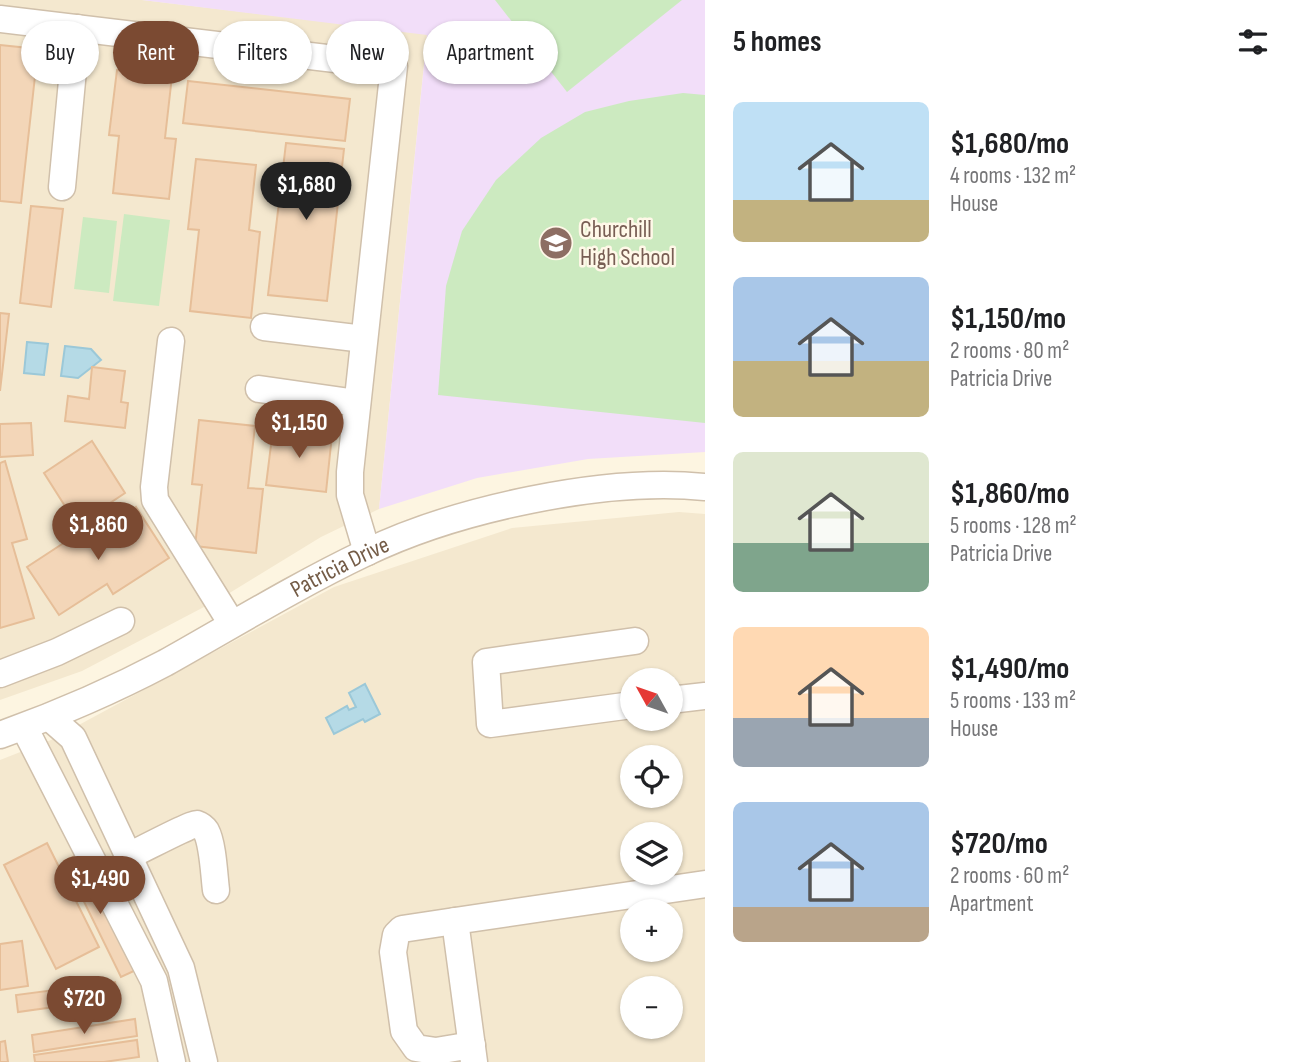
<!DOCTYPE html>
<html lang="en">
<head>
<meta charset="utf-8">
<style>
  :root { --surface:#fff; --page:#f6f6f6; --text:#202124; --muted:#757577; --accent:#7b4a32 }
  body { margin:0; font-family:"Sofia Sans Condensed",sans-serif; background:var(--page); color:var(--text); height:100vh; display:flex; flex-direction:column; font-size:26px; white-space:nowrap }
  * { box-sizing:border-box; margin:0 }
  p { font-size:23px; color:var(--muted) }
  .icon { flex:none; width:38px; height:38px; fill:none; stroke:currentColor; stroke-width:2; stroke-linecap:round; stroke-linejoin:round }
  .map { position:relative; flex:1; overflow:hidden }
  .drawer { display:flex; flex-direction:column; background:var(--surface); width:595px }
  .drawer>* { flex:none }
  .banner { position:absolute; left:21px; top:21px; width:578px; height:63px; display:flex; gap:14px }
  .needle { width:46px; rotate:310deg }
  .buttons { position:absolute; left:620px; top:668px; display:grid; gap:14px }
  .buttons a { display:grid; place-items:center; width:63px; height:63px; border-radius:50%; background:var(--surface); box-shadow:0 2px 5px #0004; font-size:35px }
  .price { position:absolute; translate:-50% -60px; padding:0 16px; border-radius:24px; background:var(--accent); color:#fff; font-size:23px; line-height:46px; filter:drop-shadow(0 2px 4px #0008) }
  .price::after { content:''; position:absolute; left:50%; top:42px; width:21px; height:16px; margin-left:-10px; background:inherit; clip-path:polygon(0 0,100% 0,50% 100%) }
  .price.active { background:#222; color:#fff }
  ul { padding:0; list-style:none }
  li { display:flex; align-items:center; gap:21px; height:175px; padding:0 28px }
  li span { display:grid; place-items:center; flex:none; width:196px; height:140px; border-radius:10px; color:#555 }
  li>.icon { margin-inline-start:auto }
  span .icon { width:84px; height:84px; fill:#fffc; stroke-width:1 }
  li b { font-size:30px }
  h2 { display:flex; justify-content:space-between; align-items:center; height:84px; padding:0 28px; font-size:30px }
  .tag { padding:0 24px; border-radius:32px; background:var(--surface); box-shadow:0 2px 5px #0004; font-size:24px; line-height:63px }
  .tag.active { background:var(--accent); color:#fff }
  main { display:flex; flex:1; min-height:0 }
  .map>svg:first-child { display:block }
</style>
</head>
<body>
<main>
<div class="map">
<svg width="705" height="1062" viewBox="0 0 705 1062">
  <rect width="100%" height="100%" fill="#fdf5e1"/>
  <!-- residential -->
  <g fill="#f4e8cf" fill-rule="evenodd">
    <polygon points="0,0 142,0 427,34 379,509 321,537 223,597 82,671 0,700"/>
    <path d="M679,512L705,514V1062H0V760L51,740L334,587L512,528ZM632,681H670V719H632ZM632,758H670V796H632ZM632,835H670V873H632ZM632,912H670V950H632ZM632,989H670V1027H632Z"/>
  </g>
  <!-- education -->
  <polygon fill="#f2def9" points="142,0 705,0 705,452 588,459 477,478 379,509 427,35"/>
  <!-- green -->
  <g fill="#cceac0">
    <polygon points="495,0 682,0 567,92"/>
    <polygon points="683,93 705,95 705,423 438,395 446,286 462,231 496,180 541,138 585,112 629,101"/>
    <polygon points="124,214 170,220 159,306 113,301"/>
    <polygon points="83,217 117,221 109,293 74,289"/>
  </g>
  <!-- water -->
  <g fill="#b5dae6" stroke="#9bc8d8" stroke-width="2">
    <polygon points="27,342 48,344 44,375 24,373"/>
    <polygon points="65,346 91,349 101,360 78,378 61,376"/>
    <polygon points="365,684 380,714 365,722 363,719 334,734 326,718 347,706 349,710 356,707 349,693"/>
  </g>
  <!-- building -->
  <g fill="#f3d6b8" stroke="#e6be98" stroke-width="2">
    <polygon points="0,45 38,49 21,203 0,201"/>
    <polygon points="117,70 172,76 165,138 176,139 169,199 113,193 119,136 109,135"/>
    <polygon points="188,81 350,99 345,141 183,123"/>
    <polygon points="286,143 344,149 327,301 268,295"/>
    <polygon points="196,159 256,165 249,230 260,232 251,318 190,311 199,230 188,229"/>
    <polygon points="31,206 63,209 51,307 20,303"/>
    <polygon points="0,313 9,314 0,391"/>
    <polygon points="92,367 125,371 121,402 128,403 125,428 65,421 68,396 89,399"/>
    <polygon points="199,420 255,426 248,488 263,489 256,553 195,546 202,485 192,484"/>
    <polygon points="31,423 33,455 0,457 0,424"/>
    <polygon points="273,429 332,435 326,492 266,485"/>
    <polygon points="92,441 125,493 77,525 44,473"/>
    <polygon points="5,461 27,539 12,543 34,618 0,628 0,463"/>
    <polygon points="136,507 169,558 113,594 107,584 59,615 27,567 82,531 88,539"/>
    <polygon points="47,843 99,947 56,969 4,865"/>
    <polygon points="79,854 136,970 121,977 64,861"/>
    <polygon points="22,941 28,986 0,990 0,944"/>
    <polygon points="115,982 119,998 18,1012 16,995"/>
    <polygon points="135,1019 137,1036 34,1052 32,1035"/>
    <polygon points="137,1040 139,1057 104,1062 35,1062 34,1055"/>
    <polygon points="5,1041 8,1062 0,1062 0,1042"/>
  </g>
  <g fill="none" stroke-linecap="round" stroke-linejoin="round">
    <defs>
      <g id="minor">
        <polyline points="0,19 394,66 350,472 350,495 367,552"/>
        <polyline points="62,187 77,28"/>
        <polyline points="264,327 364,339"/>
        <polyline points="171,341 154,487 155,500 232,624"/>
        <polyline points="259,389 357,403"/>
        <polyline points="0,674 57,652 121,621"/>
        <polyline points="670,700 705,696"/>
        <polyline points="632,705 490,724 486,662 635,641"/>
        <polyline points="49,717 73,738 181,968 204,1062"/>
        <polyline points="24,727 154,981 172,1062"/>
        <path id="s1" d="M0,735C56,715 112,691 165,663C231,626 296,586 365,553C456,509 604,477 705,487"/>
        <path d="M128,856C138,852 192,823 197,824C200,825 204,828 206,831C213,844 214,874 216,890"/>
        <polyline points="455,921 402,929 396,935 393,952 404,1031 416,1048 436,1051 472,1045"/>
        <polyline points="474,1062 455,921 705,884"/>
      </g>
    </defs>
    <!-- minor casing -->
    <use href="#minor" stroke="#d0c0ab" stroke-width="29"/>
    <!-- minor -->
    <use href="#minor" stroke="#fff" stroke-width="26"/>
  </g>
  <!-- icons -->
  <defs>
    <symbol id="school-disc" viewBox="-11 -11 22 22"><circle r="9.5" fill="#8d6e63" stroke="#fff8e8"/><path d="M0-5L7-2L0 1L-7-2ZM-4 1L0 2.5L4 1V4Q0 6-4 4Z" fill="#fff"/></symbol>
  </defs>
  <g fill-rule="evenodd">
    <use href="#school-disc" x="537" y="224" width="38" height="38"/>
  </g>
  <g text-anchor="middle" stroke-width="5" stroke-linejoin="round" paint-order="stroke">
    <!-- education labels -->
    <g font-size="24" fill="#785e54" stroke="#fff8e8" text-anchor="start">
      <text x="580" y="237">Churchill<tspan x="580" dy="28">High School</tspan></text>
    </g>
    <!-- street labels -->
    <g font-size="24" fill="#745c47" stroke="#fff8e8">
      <text dy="8" stroke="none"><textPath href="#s1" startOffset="380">Patricia Drive</textPath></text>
    </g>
  </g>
</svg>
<div class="buttons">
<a><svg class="needle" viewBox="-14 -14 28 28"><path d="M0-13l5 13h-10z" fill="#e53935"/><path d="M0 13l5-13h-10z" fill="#757577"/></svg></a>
<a><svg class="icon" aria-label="locate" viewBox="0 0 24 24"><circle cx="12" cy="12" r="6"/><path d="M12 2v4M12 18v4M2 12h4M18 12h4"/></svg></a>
<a><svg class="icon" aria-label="layers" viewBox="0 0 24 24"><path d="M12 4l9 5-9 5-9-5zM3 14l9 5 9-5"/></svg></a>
<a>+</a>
<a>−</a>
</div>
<b class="price active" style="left:306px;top:222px">$1,680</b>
<b class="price" style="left:299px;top:460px">$1,150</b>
<b class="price" style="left:98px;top:562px">$1,860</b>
<b class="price" style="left:100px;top:916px">$1,490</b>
<b class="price" style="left:84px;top:1036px">$720</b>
<div class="banner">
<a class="tag">Buy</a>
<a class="tag active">Rent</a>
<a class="tag">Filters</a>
<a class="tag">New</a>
<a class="tag">Apartment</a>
</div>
</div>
<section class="drawer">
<h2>5 homes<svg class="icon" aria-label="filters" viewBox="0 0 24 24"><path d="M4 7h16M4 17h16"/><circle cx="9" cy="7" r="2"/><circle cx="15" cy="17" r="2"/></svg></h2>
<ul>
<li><span style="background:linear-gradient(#bfe0f5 70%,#c2b280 0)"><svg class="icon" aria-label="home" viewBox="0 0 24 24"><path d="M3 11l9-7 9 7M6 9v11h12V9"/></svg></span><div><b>$1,680/mo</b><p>4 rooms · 132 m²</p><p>House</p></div></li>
<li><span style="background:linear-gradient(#a9c7e8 60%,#c2b280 0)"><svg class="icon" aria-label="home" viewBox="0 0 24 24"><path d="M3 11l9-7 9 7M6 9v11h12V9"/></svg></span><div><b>$1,150/mo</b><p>2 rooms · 80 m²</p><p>Patricia Drive</p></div></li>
<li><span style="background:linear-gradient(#dfe7d0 65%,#7fa58c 0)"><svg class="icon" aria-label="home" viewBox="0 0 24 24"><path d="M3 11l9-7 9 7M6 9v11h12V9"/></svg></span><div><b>$1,860/mo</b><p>5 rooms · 128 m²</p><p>Patricia Drive</p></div></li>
<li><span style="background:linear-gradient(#ffd9b3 65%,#9aa5b1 0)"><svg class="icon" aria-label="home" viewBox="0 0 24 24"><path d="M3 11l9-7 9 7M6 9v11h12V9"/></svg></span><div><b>$1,490/mo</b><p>5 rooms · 133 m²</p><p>House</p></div></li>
<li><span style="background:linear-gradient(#a9c7e8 75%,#b9a48a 0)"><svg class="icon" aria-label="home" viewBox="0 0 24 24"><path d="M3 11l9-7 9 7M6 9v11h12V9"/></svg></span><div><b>$720/mo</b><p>2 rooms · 60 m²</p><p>Apartment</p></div></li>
</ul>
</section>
</main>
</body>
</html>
